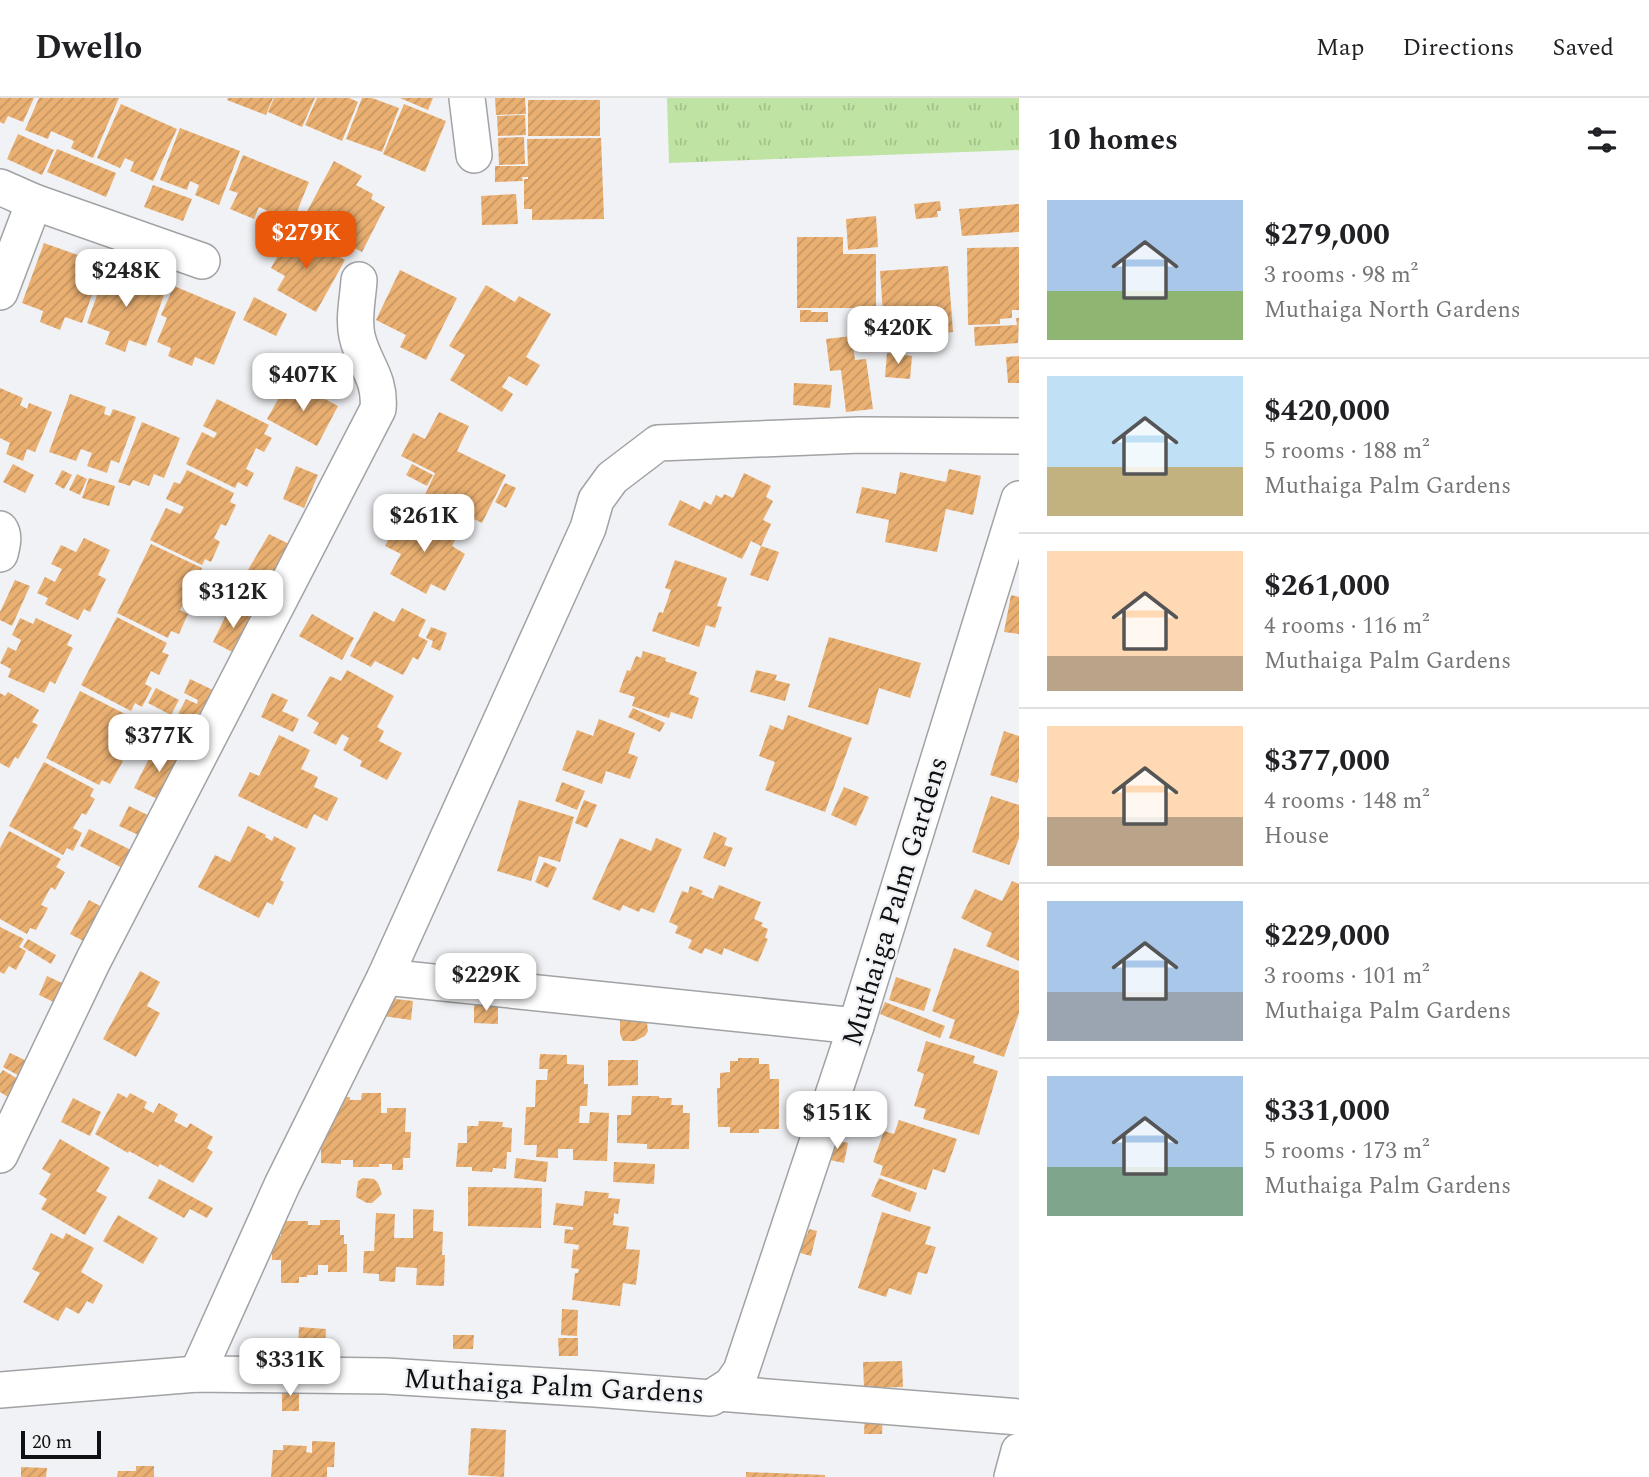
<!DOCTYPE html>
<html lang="en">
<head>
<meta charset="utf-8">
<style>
  :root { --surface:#fff; --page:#f6f6f6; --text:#202124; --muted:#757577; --line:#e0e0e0; --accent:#ea580c }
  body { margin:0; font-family:Spectral,serif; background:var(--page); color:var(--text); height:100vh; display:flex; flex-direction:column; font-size:26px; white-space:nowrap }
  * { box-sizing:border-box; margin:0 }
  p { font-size:23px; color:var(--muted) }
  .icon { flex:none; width:38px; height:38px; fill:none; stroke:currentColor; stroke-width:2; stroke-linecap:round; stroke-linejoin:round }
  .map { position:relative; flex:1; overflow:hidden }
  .panel { display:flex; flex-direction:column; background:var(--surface); width:630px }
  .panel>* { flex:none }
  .scale { position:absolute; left:21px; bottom:18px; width:80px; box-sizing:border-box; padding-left:7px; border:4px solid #0f1011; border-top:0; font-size:19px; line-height:24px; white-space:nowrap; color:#0f1011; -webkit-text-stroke:5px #f1f2f5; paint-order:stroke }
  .price { position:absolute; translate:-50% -60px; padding:0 16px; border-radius:14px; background:#fff; color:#222; font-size:23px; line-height:46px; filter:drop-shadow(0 2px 4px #0008) }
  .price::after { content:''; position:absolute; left:50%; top:42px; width:21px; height:16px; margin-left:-10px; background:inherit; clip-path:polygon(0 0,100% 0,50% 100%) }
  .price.selected { background:var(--accent); color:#fff }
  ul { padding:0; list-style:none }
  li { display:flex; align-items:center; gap:21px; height:175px; padding:0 28px }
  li+li { border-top:2px solid var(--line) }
  li span { display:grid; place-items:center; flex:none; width:196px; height:140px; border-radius:0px; color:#555 }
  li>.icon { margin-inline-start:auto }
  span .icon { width:84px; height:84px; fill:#fffc; stroke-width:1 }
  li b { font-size:30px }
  h2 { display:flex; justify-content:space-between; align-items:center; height:84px; padding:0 28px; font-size:30px }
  header { display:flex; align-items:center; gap:42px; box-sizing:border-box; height:98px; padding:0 35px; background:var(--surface); border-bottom:2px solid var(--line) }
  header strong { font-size:33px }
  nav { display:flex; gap:38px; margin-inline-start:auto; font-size:24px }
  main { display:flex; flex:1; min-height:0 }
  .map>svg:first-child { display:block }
</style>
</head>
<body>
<header>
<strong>Dwello</strong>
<nav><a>Map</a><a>Directions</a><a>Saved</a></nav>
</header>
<main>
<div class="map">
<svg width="1019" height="1379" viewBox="0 0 1019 1379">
  <defs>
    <pattern id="grass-tufts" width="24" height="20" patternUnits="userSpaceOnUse" patternTransform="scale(1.75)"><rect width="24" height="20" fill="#bee3a2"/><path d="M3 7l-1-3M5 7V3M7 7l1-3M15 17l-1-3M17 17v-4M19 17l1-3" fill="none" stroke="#a2c28a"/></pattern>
    <pattern id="building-hatch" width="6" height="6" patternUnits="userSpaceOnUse" patternTransform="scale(1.75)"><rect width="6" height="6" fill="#eab072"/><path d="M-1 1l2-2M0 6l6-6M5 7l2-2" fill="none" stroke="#c89662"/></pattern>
  </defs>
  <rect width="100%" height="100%" fill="#f1f2f5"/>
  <!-- grass -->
  <polygon fill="url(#grass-tufts)" points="667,0 1019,0 1019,52 669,65"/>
  <!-- building -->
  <g fill="url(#building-hatch)">
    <polygon points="0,0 34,0 23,24 8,18 4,26 0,24"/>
    <polygon points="39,0 119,0 93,60 71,50 74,43 51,33 48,41 25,32"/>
    <polygon points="228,0 273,0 266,17 227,2"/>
    <polygon points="274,0 315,0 302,29 268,14"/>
    <polygon points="317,0 349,0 358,4 342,43 305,27"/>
    <polygon points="362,0 372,0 399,10 382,54 346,41"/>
    <polygon points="400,0 433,0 428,12"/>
    <polygon points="495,0 525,0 526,16 496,17"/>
    <rect x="528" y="2" width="72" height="36"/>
    <polygon points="121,6 177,31 153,83 130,73 134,64 125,60 120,70 97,60"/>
    <polygon points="404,6 446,23 425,74 383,56"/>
    <polygon points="525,17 526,37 498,38 497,18"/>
    <polygon points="180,30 240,53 219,107 195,97 199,87 190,83 187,92 160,82"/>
    <polygon points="18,36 54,52 42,77 7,61"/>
    <polygon points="524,39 525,66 499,67 498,40"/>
    <polygon points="601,40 604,121 532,122 532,111 524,111 524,81 528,81 528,79 522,79 523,83 495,84 495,68 528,68 527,41"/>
    <polygon points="57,51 116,75 106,99 47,74"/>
    <polygon points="243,57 309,84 289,133 264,122 268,113 259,109 254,121 230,111 238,95 229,92"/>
    <polygon points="334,63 362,78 356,87 373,96 371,101 385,109 362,154 302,123"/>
    <polygon points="153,87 192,101 183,123 144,109"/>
    <polygon points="516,96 518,126 482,127 481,98"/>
    <polygon points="940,103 941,113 937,113 938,119 916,121 914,106"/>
    <polygon points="1019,106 1019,134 962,138 959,111"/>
    <polygon points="876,118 878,149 848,152 846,121"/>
    <polygon points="292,133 345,162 316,214 277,192 285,178 271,170"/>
    <polygon points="797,139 843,139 843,156 876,156 876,210 797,210"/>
    <polygon points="44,145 103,166 82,225 65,219 60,232 40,224 43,213 22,205"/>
    <polygon points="1019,149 1019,212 1012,212 1012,220 1000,221 1000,226 968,227 967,150"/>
    <polygon points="948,168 953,234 944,235 944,240 885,244 880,173"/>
    <polygon points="107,170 166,191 146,248 129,242 125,254 105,246 110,234 87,225"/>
    <polygon points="400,172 457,200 426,262 400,249 406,237 376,222"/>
    <polygon points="486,187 515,204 519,198 551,216 526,259 540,267 527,288 509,278 502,289 513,296 502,314 450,282 465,257 449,248"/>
    <polygon points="174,188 236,214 214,267 195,259 192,268 168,258 171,250 157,244 167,220 161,217"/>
    <polygon points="254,199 287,216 276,238 243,222"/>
    <polygon points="800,212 811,212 811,214 828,214 828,224 800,224"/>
    <polygon points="1016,220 1019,220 1018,245 975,248 974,229 1017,227"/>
    <polygon points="852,238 855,262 866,261 873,311 846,314 841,272 830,273 826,241"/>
    <polygon points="887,255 912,258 910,281 885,279"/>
    <polygon points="1019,258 1019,285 1008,285 1006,259"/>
    <polygon points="289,282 338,308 317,348 267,321"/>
    <polygon points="794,285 832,287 830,310 793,307"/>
    <polygon points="0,290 23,300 20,307 27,311 29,305 52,314 35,354 27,351 23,363 6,356 10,345 0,340"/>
    <polygon points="70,296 106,309 104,316 110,318 113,311 136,319 119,365 111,362 107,375 87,368 92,355 81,351 76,363 49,354"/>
    <polygon points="217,301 269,327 264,336 272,340 264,354 256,350 246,371 254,375 247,389 238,384 235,390 186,366 202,334 214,340 217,335 203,328"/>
    <polygon points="439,314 469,328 457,353 506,377 482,425 425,397 435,375 401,358 413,335 425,341"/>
    <polygon points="142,324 180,340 164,380 154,376 149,388 133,382 130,388 118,384"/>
    <polygon points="13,366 34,377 25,395 3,384"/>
    <polygon points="412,366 433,377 427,388 406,377"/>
    <polygon points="296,368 318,377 304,410 283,401"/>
    <polygon points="949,371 981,378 973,417 946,411 937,454 885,444 889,422 856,415 862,389 896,396 900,374 946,384"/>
    <polygon points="62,372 72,377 64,391 55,386"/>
    <polygon points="187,372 234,395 230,404 236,407 226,428 221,426 214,440 220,444 211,464 205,461 202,467 150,442 166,410 180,416 184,409 166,401 174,384 180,386"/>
    <polygon points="744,375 771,388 766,399 773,403 763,422 771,426 761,448 751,443 742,461 668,427 680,402 700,412 704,403 711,407 716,397 722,400 724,396 733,400"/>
    <polygon points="77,376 87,381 80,397 69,392"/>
    <polygon points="89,380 115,388 109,408 82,400"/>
    <polygon points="505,385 516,390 506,410 495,404"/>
    <polygon points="403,414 428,427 430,422 458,437 452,448 465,456 445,493 431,486 426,496 390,476 401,456 385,448"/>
    <polygon points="269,436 289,446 269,483 248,472"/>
    <polygon points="84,440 110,452 98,477 106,481 90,514 84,511 78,522 45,506 48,500 37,495 45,479 55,484 62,471 51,466 61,447 76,454"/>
    <polygon points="151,446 202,470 199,478 203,480 193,501 187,498 180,512 188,516 179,536 171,533 168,540 117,515"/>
    <polygon points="761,448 779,454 768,483 750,477"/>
    <polygon points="675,462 727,480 717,508 722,509 715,530 706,527 699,549 652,533 659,514 663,515 671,492 665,490"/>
    <polygon points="209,478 238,493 230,509 201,493"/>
    <polygon points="15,482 30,488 12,528 0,522 0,514"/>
    <polygon points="1011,497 1019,499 1019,536 1004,534"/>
    <polygon points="230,509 254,521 236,556 213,544"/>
    <polygon points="402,510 426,522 418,538 428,543 418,562 413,559 403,577 375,563 371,569 350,558 374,513 394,524"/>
    <polygon points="312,516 354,540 342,562 299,538"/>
    <polygon points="117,519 167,545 162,554 169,557 159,577 151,573 145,586 152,590 142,609 135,605 131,613 81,587"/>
    <polygon points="20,520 33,526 36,520 72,537 67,547 73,550 55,586 50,583 44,595 8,579 11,571 0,565 8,549 16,553 21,542 12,537"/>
    <polygon points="431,529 447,535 440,553 431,549 433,543 426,540"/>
    <polygon points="829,539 921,565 910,600 879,590 868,627 808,609"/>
    <polygon points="643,553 666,560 665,563 697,574 689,596 699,600 692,621 671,614 669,620 632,608 635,599 619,594 627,572 630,573 636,558 641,560"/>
    <polygon points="347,572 394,598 377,629 384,633 379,643 402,655 387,682 360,668 362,663 343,652 349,640 342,636 336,647 313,635 319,625 307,618 330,578 341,583"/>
    <polygon points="756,572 777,577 775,582 790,586 785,603 750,594"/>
    <polygon points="190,581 217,594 200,629 177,618 186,601 197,606 198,602 184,595"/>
    <polygon points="156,590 179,602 171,617 148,605"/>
    <polygon points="80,593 131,619 127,626 137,632 127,652 117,646 112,658 123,663 110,686 102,682 99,687 46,660"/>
    <polygon points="8,594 39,612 32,624 38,627 18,661 15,659 9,670 0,665 0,595 5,598"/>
    <polygon points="272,595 288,602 282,613 299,621 293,634 261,619"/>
    <polygon points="633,610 665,625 660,634 628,619"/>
    <polygon points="788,617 852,640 825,714 765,692 775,664 759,658 770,627 783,632"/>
    <polygon points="599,621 635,635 628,655 638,659 630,681 606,673 602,686 562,672 577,632 593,638"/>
    <polygon points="1004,633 1019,638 1019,679 1017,685 990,677"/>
    <polygon points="279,637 310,652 301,671 318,679 314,689 338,700 327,723 314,716 307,731 238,698 250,674 259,678"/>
    <polygon points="156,647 184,662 164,704 134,690"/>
    <polygon points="44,664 94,691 90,698 95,701 86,717 82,715 73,730 82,735 73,753 67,750 63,757 9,728"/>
    <polygon points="562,684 585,693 577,712 555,703"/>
    <polygon points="844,689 869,699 856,728 831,717"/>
    <polygon points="991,698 1019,707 1019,740 1009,767 972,754"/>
    <polygon points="519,702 574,719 560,764 539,758 531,783 497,773"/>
    <polygon points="584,702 597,707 587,730 575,725"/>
    <polygon points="129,708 156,721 147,741 119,728"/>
    <polygon points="248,728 266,737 265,739 272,743 274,738 296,750 280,782 284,784 273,807 267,804 259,820 198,789 215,757 230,764"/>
    <polygon points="89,731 139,756 130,774 80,748"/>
    <polygon points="9,733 61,761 56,769 65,774 55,792 51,789 41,807 48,810 36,832 30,830 27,836 0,821 0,750"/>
    <polygon points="714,734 727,740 724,747 733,750 725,769 703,760"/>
    <polygon points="620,740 651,753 656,740 682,751 654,815 641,810 639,814 623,807 620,813 592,801"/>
    <polygon points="544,764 557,770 548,790 535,784"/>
    <polygon points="1012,783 1019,786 1019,863 986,848 992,835 961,820 975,791 1002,803"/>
    <polygon points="719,787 761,804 754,821 763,825 761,828 768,831 765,840 768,841 758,864 724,850 722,857 705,850 702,856 688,850 692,842 675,835 678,828 669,824 682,793 688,795 690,788 703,793 701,796 713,801"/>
    <polygon points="89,802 111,814 93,848 70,836"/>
    <polygon points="0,829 24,841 19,849 26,853 16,872 9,868 4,876 0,874"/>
    <polygon points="28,841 56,857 51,866 23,849"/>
    <polygon points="954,850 1019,873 1019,915 1004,959 949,940 955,922 932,913"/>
    <polygon points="140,873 160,884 147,908 160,915 136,959 103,941"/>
    <polygon points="47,878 73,890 64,909 39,897"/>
    <polygon points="896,879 931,891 924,913 889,902"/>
    <polygon points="379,899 413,903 411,922 376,917"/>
    <polygon points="474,904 498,905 498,926 474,925"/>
    <polygon points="885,904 945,928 940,940 880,916"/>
    <polygon points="641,920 647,925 648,933 645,938 635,943 623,943 620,936 620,921"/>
    <polygon points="926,943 975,958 973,965 998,973 979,1037 923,1021 926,1011 914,1008 924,976 917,973"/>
    <polygon points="10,955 33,966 25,981 3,969"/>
    <polygon points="540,956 567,957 567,966 584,967 584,986 588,986 587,1008 580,1008 579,1025 589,1025 590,1014 609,1015 607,1063 573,1062 573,1051 558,1051 558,1060 536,1059 537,1047 524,1047 526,1009 535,1009 536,982 547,982 548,971 539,971"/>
    <polygon points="738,960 759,960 759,966 769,966 770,981 779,981 779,1031 759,1031 759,1035 730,1035 730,1029 718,1029 717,990 720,990 720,975 730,974 730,963 738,963"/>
    <polygon points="608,962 638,962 638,987 608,988"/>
    <polygon points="3,972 23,984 13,1002 0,994 0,976"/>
    <polygon points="118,995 127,1000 130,995 147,1004 144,1010 153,1015 159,1005 178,1016 174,1023 187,1030 190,1025 213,1039 207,1050 213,1054 193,1085 160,1066 158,1069 129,1053 128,1055 95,1036"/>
    <polygon points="362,995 381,995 381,1015 387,1015 387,1010 406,1010 405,1034 411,1034 410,1060 403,1060 403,1072 392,1072 392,1066 379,1066 379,1069 353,1069 353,1062 341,1062 341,1066 321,1065 321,1014 338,999 350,999 350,1002 361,1002"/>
    <polygon points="632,998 659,998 659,1000 672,1000 671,1007 683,1007 683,1015 690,1015 689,1051 647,1051 647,1046 617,1045 617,1017 631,1017"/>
    <polygon points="73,1000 101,1014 90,1038 61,1024"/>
    <polygon points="899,1022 957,1041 945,1075 933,1071 926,1092 880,1077 883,1068 873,1064 884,1033 894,1036"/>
    <polygon points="479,1023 503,1024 502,1029 512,1030 511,1054 507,1054 506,1071 493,1070 492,1074 472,1073 472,1069 456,1069 458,1045 467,1045 467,1028 478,1028"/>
    <polygon points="60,1041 110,1070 96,1093 107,1099 85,1137 41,1111 47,1101 39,1096 51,1076 42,1071"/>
    <polygon points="830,1041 848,1045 844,1065 825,1061"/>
    <polygon points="516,1060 548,1064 546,1084 514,1080"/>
    <polygon points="614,1064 655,1066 654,1086 613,1084"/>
    <polygon points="363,1080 374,1081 378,1085 382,1096 372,1105 367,1105 356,1099 358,1083"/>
    <polygon points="879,1080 917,1095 910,1114 871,1098"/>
    <polygon points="159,1081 213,1110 207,1120 190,1111 184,1120 148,1100"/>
    <polygon points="468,1089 542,1090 541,1130 468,1128"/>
    <polygon points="585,1093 609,1095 608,1100 620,1101 618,1116 614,1115 613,1127 629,1129 626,1151 640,1152 636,1187 623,1185 620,1208 572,1202 575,1175 578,1175 579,1171 571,1170 573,1151 578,1152 579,1147 564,1145 565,1131 573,1132 573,1129 553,1127 556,1105 583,1108"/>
    <polygon points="413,1111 434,1112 433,1133 443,1134 442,1157 445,1157 444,1188 416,1187 417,1170 396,1169 395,1184 379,1183 379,1176 363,1175 364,1153 374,1153 376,1115 395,1116 394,1140 413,1140"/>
    <polygon points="882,1114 931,1129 925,1146 936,1149 927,1176 918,1174 911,1197 889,1190 886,1199 858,1190"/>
    <polygon points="118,1117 158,1140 143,1166 103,1143"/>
    <polygon points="320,1122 340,1122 340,1137 344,1137 344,1146 347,1146 347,1174 328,1174 328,1167 318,1167 318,1177 307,1177 307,1179 299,1179 299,1185 281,1185 281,1162 272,1162 272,1138 281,1138 282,1123 308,1123 308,1127 320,1127"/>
    <polygon points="809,1131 817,1133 811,1158 793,1153 798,1135 807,1137"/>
    <polygon points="51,1135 63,1141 66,1135 94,1150 81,1174 103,1187 93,1206 87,1203 79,1216 66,1209 58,1223 23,1204 40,1175 32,1171"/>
    <polygon points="562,1211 578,1212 577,1238 561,1237"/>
    <polygon points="299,1229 326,1231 325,1249 298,1248"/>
    <polygon points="453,1237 474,1237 473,1251 453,1251"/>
    <polygon points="558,1240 578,1240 578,1258 559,1258"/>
    <polygon points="902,1263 903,1289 864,1290 863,1264"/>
    <rect x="282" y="1287" width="17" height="26"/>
    <polygon points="865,1313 883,1313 882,1336 864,1336"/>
    <polygon points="471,1330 506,1332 504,1379 468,1377"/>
    <polygon points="312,1343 335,1344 334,1369 327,1369 327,1379 271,1379 273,1352 283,1352 283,1347 307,1348 306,1354 312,1355"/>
    <polygon points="136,1368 154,1368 154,1379 117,1379 118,1373 136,1373"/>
    <polygon points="21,1369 47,1370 46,1379 21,1379"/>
    <polygon points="746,1374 825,1377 825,1379 746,1379"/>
  </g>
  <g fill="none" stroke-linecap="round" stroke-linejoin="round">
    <defs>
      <g id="minor">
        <polyline points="467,0 474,57"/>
        <polyline points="0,89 34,104 202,163"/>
        <polyline points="0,194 34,104"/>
        <path d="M0,431C5,438 2,448 0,456"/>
        <polyline points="385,879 856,928"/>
        <path d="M0,1057L93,863L378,311C381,279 363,266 357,238C353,220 358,200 359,182"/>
        <polyline points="197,1276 282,1087 385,879 588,430 596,402 612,380 658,345 860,337 1019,338"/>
        <polyline points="0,1292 197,1276 386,1278 595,1291 711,1300 731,1287 741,1273 856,928 1019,401"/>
        <polyline points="719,1295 1019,1319"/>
        <polyline points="1012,1379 1019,1353"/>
      </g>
    </defs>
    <!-- minor casing -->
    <use href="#minor" stroke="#a1a2a4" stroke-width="38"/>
    <!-- minor -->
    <use href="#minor" stroke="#fff" stroke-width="35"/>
  </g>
  <g text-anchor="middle" stroke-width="5" stroke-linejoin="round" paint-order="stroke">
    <!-- street labels -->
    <g font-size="28" fill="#0f1011" stroke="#f1f2f5">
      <text transform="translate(894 803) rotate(-73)" y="10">Muthaiga Palm Gardens</text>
      <text transform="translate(554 1287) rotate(3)" y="10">Muthaiga Palm Gardens</text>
    </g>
  </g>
</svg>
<div class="scale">20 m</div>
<b class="price selected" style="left:306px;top:173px">$279K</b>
<b class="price" style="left:126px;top:211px">$248K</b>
<b class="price" style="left:898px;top:268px">$420K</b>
<b class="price" style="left:303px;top:315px">$407K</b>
<b class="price" style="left:424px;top:456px">$261K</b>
<b class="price" style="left:233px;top:532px">$312K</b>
<b class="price" style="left:159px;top:676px">$377K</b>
<b class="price" style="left:486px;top:915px">$229K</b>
<b class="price" style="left:837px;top:1053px">$151K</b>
<b class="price" style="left:290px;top:1300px">$331K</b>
</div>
<section class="panel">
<h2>10 homes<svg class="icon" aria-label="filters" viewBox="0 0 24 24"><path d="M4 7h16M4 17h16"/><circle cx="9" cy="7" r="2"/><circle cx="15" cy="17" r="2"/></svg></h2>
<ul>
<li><span style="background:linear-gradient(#a9c7e8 65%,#8fb573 0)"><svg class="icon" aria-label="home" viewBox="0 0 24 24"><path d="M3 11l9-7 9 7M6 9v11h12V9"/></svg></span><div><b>$279,000</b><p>3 rooms · 98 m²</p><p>Muthaiga North Gardens</p></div></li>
<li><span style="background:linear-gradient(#bfe0f5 65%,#c2b280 0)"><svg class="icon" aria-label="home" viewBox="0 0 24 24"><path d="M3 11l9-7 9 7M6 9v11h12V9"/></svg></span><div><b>$420,000</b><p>5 rooms · 188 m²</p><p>Muthaiga Palm Gardens</p></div></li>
<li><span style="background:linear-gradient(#ffd9b3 75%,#b9a48a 0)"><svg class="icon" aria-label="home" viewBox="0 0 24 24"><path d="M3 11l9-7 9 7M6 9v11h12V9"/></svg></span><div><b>$261,000</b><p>4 rooms · 116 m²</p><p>Muthaiga Palm Gardens</p></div></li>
<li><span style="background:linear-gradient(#ffd9b3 65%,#b9a48a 0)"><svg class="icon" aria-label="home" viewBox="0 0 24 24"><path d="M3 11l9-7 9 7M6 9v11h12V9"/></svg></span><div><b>$377,000</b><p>4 rooms · 148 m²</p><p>House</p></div></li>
<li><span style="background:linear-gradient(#a9c7e8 65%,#9aa5b1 0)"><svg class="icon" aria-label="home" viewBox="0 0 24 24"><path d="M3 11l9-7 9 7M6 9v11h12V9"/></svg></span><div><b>$229,000</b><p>3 rooms · 101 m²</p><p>Muthaiga Palm Gardens</p></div></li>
<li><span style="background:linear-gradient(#a9c7e8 65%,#7fa58c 0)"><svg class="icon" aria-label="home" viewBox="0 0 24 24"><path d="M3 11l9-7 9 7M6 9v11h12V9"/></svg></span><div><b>$331,000</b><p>5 rooms · 173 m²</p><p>Muthaiga Palm Gardens</p></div></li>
</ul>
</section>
</main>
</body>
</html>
